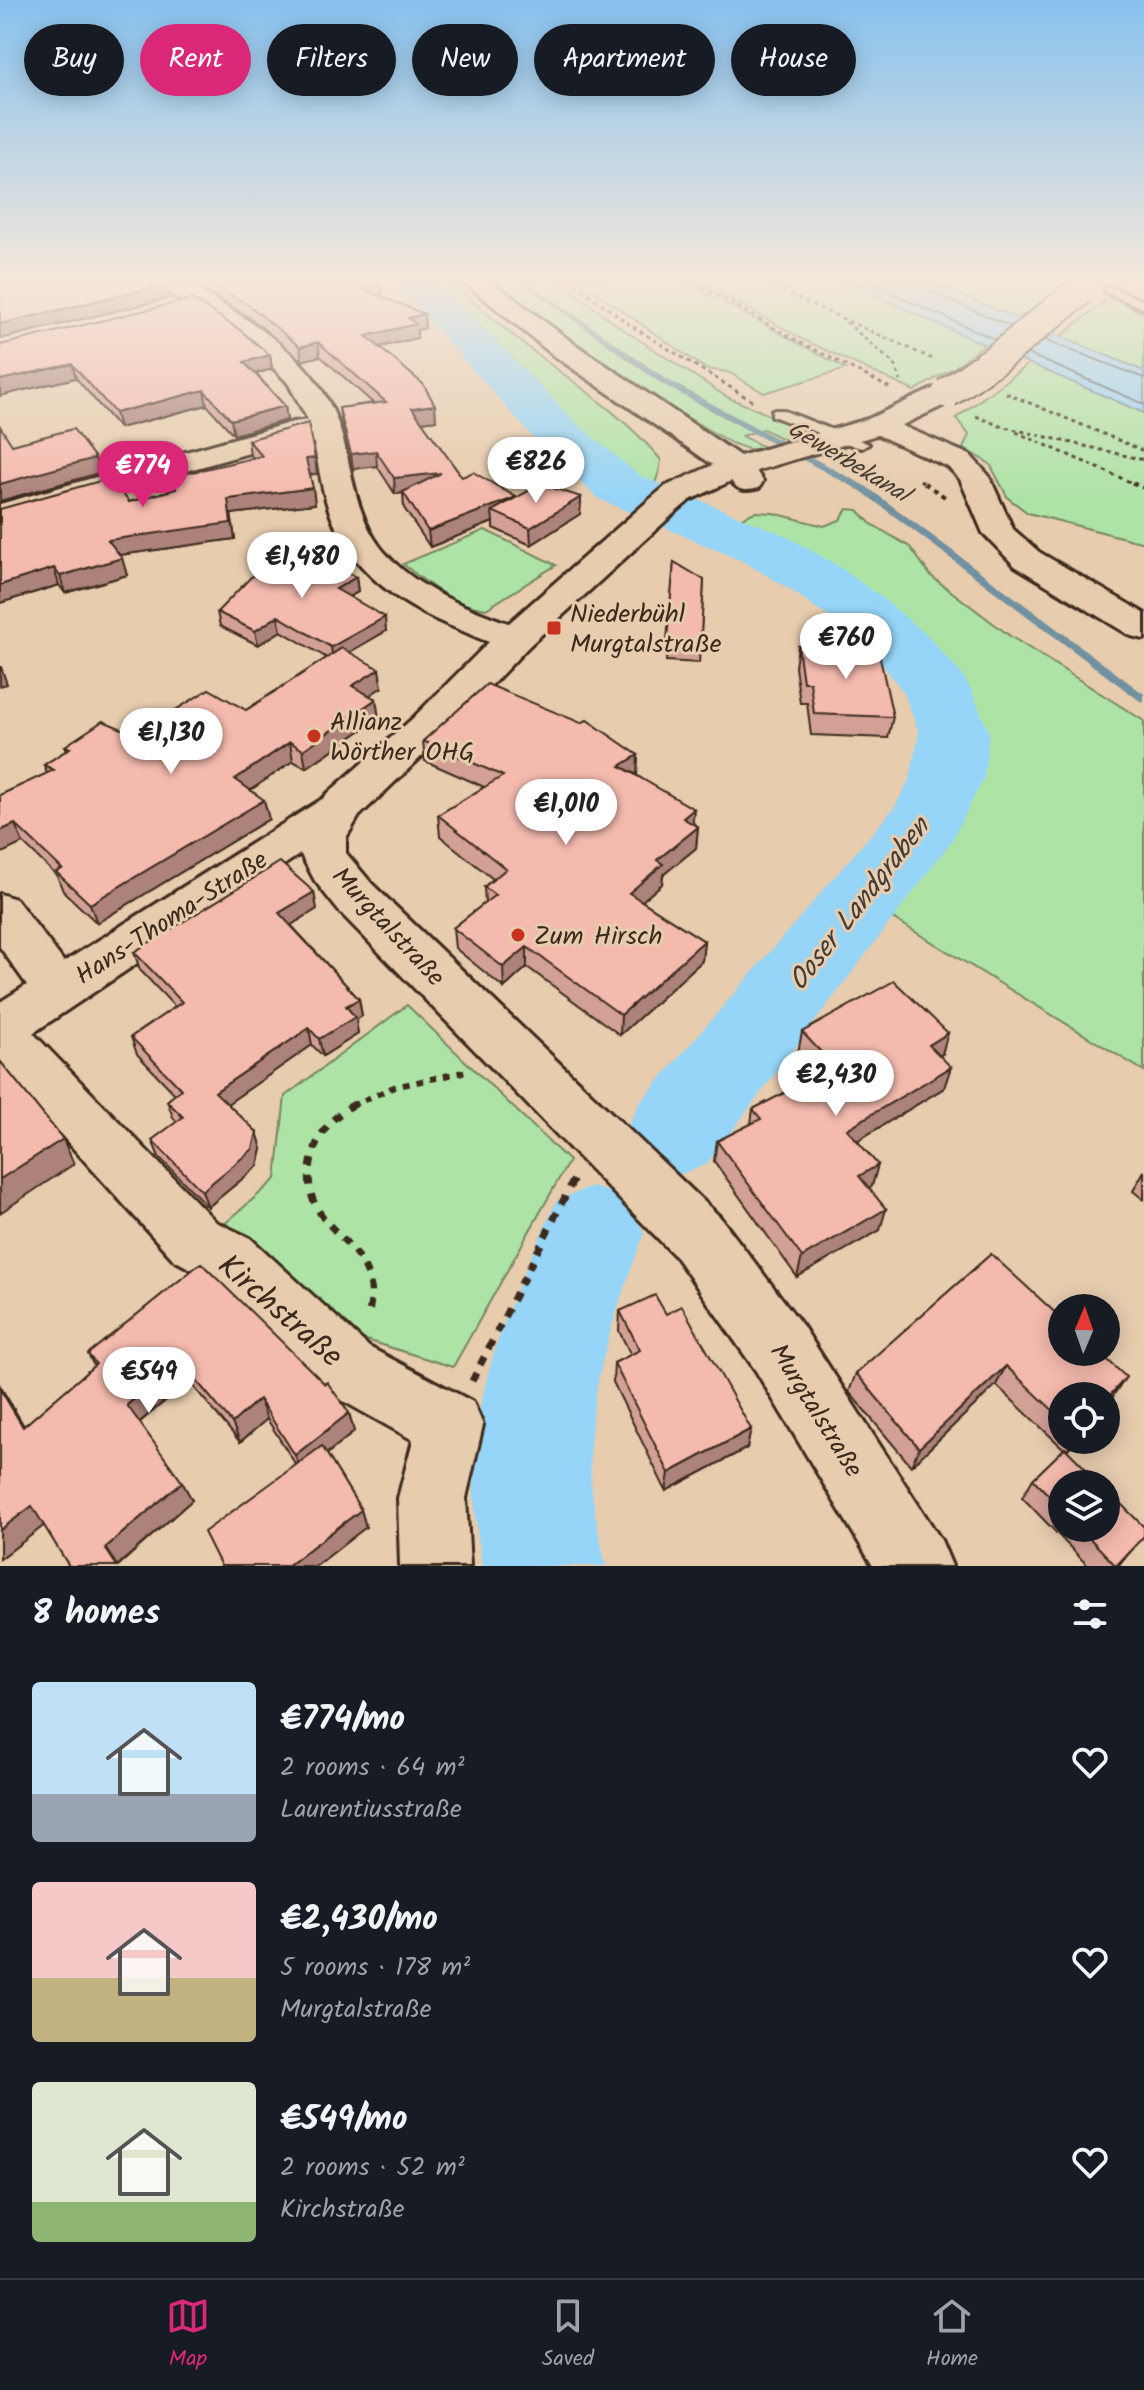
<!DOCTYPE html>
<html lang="en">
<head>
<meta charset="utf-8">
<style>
  :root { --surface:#171b24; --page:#20242c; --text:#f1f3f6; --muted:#9ea1a6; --line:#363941; --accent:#db2777 }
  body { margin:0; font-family:Kalam,sans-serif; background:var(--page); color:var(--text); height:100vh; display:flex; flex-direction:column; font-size:30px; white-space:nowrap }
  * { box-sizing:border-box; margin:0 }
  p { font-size:26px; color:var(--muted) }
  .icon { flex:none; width:44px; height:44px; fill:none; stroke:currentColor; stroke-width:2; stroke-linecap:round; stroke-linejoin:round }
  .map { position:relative; height:1566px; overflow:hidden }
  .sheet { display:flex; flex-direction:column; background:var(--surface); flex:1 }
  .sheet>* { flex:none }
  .top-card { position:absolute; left:24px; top:24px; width:1096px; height:72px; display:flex; gap:16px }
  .needle { width:52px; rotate:2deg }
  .fabs { position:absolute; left:1048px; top:1294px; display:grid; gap:16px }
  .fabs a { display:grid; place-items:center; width:72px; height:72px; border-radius:50%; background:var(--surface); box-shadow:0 4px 20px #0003; font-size:40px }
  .price { position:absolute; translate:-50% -68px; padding:0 18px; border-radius:28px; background:#fff; color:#222; font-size:26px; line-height:52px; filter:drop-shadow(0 2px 4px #0008) }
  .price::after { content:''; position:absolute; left:50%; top:48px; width:24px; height:18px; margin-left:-12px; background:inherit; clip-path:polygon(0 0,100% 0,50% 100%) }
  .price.current { background:var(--accent); color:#fff }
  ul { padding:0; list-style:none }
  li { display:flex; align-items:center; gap:24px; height:200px; padding:0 32px }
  li span { display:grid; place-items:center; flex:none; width:224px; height:160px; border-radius:8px; color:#555 }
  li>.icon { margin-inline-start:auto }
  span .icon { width:96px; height:96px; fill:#fffc; stroke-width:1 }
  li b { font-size:34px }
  h2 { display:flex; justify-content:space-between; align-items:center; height:96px; padding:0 32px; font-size:34px }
  .chip { padding:0 28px; border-radius:36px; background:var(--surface); box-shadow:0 4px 20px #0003; font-size:28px; line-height:72px }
  .chip.current { background:var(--accent); color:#fff }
  .menu { display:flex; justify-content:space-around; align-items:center; height:112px; border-top:2px solid var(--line); background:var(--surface); font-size:22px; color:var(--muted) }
  .menu a { display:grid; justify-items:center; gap:4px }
  .menu .current { color:var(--accent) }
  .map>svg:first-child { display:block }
</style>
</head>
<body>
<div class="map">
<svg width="1144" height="1566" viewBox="0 0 1144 1566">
  <rect width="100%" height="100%" fill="#e7ccae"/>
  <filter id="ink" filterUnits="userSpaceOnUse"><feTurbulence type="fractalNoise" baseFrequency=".0125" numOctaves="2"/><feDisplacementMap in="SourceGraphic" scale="16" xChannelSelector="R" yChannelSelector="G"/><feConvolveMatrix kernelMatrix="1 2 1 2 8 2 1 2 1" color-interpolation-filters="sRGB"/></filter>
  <g filter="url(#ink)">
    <!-- green -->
    <g fill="#aee3a6" stroke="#748662" stroke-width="2">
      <path d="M401,279H448C479,307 510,334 543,359C585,390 628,420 661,460C659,481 651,492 636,506L582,475L562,456L458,347Z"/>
      <path d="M491,279H556L621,328L727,397L817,435L791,443L763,429L742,436L768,449H748L731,443C646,395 566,341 491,279Z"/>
      <polygon points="576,279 681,279 846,369 764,393 728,372 706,369"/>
      <polygon points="696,279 842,279 985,344 955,367 914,391 806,341"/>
      <polygon points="922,279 1065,279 1073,282 1016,320"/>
      <polygon points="1115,299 1144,314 1144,371 1059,338 1106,300"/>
      <polygon points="1030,363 1144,413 1144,543 1028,513 1008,498 990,464 963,448 969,435 956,418"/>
      <path d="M847,509L858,510L870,523L910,547L931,576L1010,636L1144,721V1071L881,911C914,866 975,799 975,742C975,680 851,588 803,560C778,545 750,536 724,526L755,512L773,513L824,526L840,520Z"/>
      <path d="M485,530L556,565L486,609C451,604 429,585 403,564Z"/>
      <polygon points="407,1005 569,1161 453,1367 337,1331 221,1227 276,1179 285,1096"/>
      <polygon points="497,1414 517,1566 496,1566 480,1447"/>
    </g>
    <!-- water -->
    <polygon fill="#96d5f7" stroke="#7291a0" stroke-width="2" points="842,279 922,279 1144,371 1144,413 928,320"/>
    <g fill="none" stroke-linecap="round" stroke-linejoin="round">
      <!-- shore -->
      <g stroke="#5f6e75" stroke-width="2">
        <polyline points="860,279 994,339"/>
        <polyline points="921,279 926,290 1010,326"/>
        <polyline points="1045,340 1144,378"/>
        <polyline points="1028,354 1144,404"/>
      </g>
      <!-- stream -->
      <polygon fill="#7291a0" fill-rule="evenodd" points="517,279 524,279 666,379 867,487 1144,694 1144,702 1140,701 861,491 660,383"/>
      <!-- river -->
      <g fill="#96d5f7" fill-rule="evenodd">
        <polygon points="392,279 436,279 576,423 639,475 784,535 835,564 881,597 928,636 961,674 971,689 989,733 984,778 951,842 706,1165 672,1177 638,1165 624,1135 638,1105 894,808 910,778 919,733 904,693 882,664 837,623 791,590 742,561 599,499 540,445"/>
        <path d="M593,1186L629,1200L644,1234C617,1306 591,1378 590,1456C590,1493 598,1530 606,1566H482C477,1529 471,1493 474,1456C480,1365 519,1282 557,1200Z"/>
      </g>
      <defs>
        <g id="lane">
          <polygon points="1105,288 1113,288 1144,301 1144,309 1105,292"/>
          <polygon points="772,410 782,410 869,444 862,448 857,447 772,416"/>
        </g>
        <g id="street">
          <path d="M148,279C157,279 170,277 178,279C191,284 204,294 215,300C262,328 311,360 333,411C353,456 350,508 381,548C416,592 477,612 528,630L533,638L528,646C504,652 480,638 458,629C400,606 347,569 328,507C320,483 318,458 312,435L0,524V504L293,422L308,420L288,383L255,349Z"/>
          <polygon points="879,416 970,455 989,476 1013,529 1039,552 1144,613 1144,639 1131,636 1015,566 983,533 960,479 948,467 869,431 864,425 869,419"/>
          <polygon points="342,791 357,796 363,806 357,816 33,1033 216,1222 250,1238 369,1347 473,1402 483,1425 466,1498 470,1566 400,1566 398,1498 413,1440 325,1391 208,1278 174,1260 0,1067 0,1002 27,985 0,947 0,894 16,899 64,962 327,796"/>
        </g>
        <path id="secondary" d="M460,279H488L573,343L740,456L868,419L937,387L947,384L957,387L962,393L957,399L890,431L756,471L763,481L759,488C747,491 738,492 731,481L690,500L672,515L529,646L442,737L359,816L346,838V853L372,884L720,1217L802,1325L941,1540L952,1566H873L756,1371L676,1257L338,910L315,881L300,853V838L326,795L412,719L501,630L648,501L666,486L713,465L553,355Z"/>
      </defs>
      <!-- lane casing -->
      <use href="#lane" stroke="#3b2a1e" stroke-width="6"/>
      <!-- street casing -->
      <use href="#street" stroke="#3b2a1e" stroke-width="6"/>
      <!-- secondary casing -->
      <use href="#secondary" stroke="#3b2a1e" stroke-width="6"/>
      <!-- path-far3 -->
      <g stroke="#3b2a1e" stroke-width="3" stroke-dasharray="4 4" stroke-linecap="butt">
        <polyline points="569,279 630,325 754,402"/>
        <polyline points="689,279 792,338 890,388"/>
        <polyline points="762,279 801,300 935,360"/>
        <polyline points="846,322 894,364 901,381"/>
        <polyline points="1006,393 1144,451"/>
        <polyline points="976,416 1000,426 1144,460"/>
        <polyline points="1016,432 1137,485"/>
        <polyline points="920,480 927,485"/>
      </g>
      <!-- path-far2 -->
      <g stroke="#3b2a1e" stroke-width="4" stroke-dasharray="5 5" stroke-linecap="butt">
        <polyline points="924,483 945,497"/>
        <polyline points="1132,483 1144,488"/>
      </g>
      <!-- path-far1 -->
      <polyline stroke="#3b2a1e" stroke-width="6" stroke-dasharray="7 7" stroke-linecap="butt" points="351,1106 394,1087 468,1071"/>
      <!-- path -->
      <g stroke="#3b2a1e" stroke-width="7" stroke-dasharray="9 9" stroke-linecap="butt">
        <path d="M355,1104C335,1114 319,1132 313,1154C294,1224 355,1228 370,1282C373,1294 370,1307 368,1319"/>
        <polyline points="472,1381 574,1179"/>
      </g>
      <!-- lane -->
      <use href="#lane" fill="#e7ccae" fill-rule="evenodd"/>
      <!-- street -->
      <use href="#street" fill="#e7ccae" fill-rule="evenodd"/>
      <!-- secondary -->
      <use href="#secondary" fill="#e7ccae" fill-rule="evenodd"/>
      <defs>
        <polyline id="secondary-bridge" points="947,393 996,359 1082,289"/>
      </defs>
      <!-- secondary-bridge casing -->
      <use href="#secondary-bridge" stroke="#3b2a1e" stroke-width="33" stroke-linecap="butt"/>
      <!-- secondary-bridge -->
      <use href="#secondary-bridge" stroke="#e7ccae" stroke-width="29"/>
    </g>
    <!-- wall -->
    <g fill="#d3a096" stroke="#3b2a1e" stroke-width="2">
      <polygon points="185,279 374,279 381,282 382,296 381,296 425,328 417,330 417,338 380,347 436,420 422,422 462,477 516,497 581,497 580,514 531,545 493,528 493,522 430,547 404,508 403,493 395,494 377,466 353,469 341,423 339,408 373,403 320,356 302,361 252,319"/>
      <polygon points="0,345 270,355 272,369 256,374 285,406 287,420 234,435 207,405 119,428 76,378"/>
      <polygon points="248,440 317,474 310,474 315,504 231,514 235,539 120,555 127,575 65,593 59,585 0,603 129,502 176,489 254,458 250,455"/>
      <polygon points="674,562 704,580 699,663 666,661"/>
      <polygon points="356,577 358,592 349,597 386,631 349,652 382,687 369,695 379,718 306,768 293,761 250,790 269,819 97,923 63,891 57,876 23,843 0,795 47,774 44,765 67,750 65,746 136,735 246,710 327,658 281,631 258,645 220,626 217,612"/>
      <polygon points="798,646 893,717 888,738 811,735 807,703 800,703 795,667"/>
      <polygon points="423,741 638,755 637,775 698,827 696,848 663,875 662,884 642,901 704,941 702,961 620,1035 527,967 504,988 455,948 453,928 485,903 484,887 493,879 440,836 438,815 484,787 425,761"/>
      <polygon points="317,909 291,925 359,999 362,1016 356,1020 358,1034 323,1056 312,1045 227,1104 257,1132 262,1149 258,1166 208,1207 159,1157 152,1140 177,1122 173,1117 167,1101 175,1094 137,1054 131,1037 175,1007 140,970 134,952"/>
      <polygon points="802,1032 942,1054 940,1055 944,1088 857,1141 872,1186 869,1188 880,1230 797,1277 714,1161 717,1141 751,1124 753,1109 818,1076 798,1053"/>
      <polygon points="1144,1171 1144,1200 1133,1191"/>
      <polygon points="991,1254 1113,1396 1062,1396 1062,1440 1076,1440 1067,1450 1062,1484 1062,1528 1106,1528 1134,1548 1118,1566 1088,1566 1022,1497 1033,1479 1064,1449 996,1385 911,1466 849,1392 856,1373"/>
      <polygon points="201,1263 349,1413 354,1432 327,1454 361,1510 366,1527 316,1566 221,1566 296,1465 267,1419 240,1442 189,1381 139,1423 182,1482 192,1500 118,1566 69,1566 44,1525 0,1559 0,1386 24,1426 94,1366 88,1354"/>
      <polygon points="620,1311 666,1314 751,1429 747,1448 666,1491 613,1382 614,1363 631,1355 619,1331"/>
    </g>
    <!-- shaded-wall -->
    <g fill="#ac827a" stroke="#3b2a1e" stroke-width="2">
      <polygon points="381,282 382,296 365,302 363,289"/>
      <polygon points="167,284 170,298 0,339 0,324"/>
      <polygon points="424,314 425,328 417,330 417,338 368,350 366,336 408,318"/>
      <polygon points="318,342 320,356 302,361 300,347"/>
      <polygon points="270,355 272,369 247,376 244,362"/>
      <polygon points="72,364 76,378 0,396 0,380"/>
      <polygon points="204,390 207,405 119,428 115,413"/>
      <polygon points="435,405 436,420 413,423 412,408"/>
      <polygon points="285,406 287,420 234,435 231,420"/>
      <polygon points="376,451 377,466 353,469 351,454"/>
      <polygon points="95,458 99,473 0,501 0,484"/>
      <polygon points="315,458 317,474 309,475 306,459"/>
      <polygon points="441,473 442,488 395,494 394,478"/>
      <polygon points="313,488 315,504 231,514 235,539 113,556 108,540 228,499"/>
      <polygon points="516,497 492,511 493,522 430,547 428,531"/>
      <polygon points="581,497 580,514 531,545 530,528"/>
      <polygon points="122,558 127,575 65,593 60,576"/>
      <polygon points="54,568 59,585 0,603 0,585"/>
      <polygon points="356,577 358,592 338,603 336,589"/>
      <polygon points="278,616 281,631 258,645 255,631"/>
      <polygon points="385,617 386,631 333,662 331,647"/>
      <polygon points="0,667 1,667 7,684 0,686"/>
      <polygon points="379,669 382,687 355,705 352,686"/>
      <polygon points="376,699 379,718 306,768 303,750"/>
      <polygon points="290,742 293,761 239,798 235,779"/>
      <polygon points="638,755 637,775 620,766"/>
      <polygon points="264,800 269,819 97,923 90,904"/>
      <polygon points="694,809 692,830 683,818"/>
      <polygon points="15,824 23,843 0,854 0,831"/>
      <polygon points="698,827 696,848 663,875 662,884 628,913 629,893 657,860"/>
      <polygon points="314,892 317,909 283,930 279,913"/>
      <polygon points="704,941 702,961 620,1035 621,1015"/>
      <polygon points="527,947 527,967 504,988 503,967"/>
      <polygon points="359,999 362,1016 356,1020 358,1034 323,1056 319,1039 346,1006"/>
      <polygon points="309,1028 312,1045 220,1109 215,1092"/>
      <polygon points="948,1033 942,1054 922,1066 929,1045"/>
      <polygon points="951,1067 944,1088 842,1150 847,1129"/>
      <polygon points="257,1132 262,1149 258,1166 208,1207 202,1191"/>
      <polygon points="63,1139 74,1164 0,1213 0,1179"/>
      <polygon points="878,1165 872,1186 854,1197 859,1176"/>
      <polygon points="886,1209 880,1230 797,1277 802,1257"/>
      <polygon points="180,1361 189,1381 137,1424 127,1405"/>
      <polygon points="1006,1366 996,1385 911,1466 919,1448"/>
      <polygon points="1126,1377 1113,1396 1106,1404 1106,1400"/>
      <polygon points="0,1386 36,1446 23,1427 0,1389"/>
      <polygon points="259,1399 267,1419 240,1442 232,1423"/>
      <polygon points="349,1413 354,1432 302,1473 295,1455"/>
      <polygon points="751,1429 747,1448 666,1491 669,1473"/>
      <polygon points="182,1482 192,1500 117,1566 105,1548"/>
      <polygon points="32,1506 46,1524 0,1559 0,1530"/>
      <polygon points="361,1510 366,1527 316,1566 287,1566"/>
    </g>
    <!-- building -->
    <g fill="#f5baae" stroke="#3b2a1e" stroke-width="2">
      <polygon points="0,279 159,279 167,284 0,324"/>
      <polygon points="204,279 374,279 381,282 363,289 424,314 408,318 416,324 366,336 423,384 435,405 412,408 462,477 473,472 516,497 428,531 403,492 441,473 394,478 376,451 351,454 339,408 386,402 318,342 300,347 250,306"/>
      <polygon points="192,299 240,330 270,355 244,362 285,406 231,420 204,390 115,413 72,364 0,380 0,345"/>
      <polygon points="308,423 315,458 306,459 313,488 228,499 231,523 108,540 122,558 60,576 54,568 0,585 0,509 111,478 129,502 176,489 175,476 262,456 248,440"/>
      <polygon points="0,426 12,445 73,429 95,458 0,484"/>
      <polygon points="541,484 581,497 530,528 492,511"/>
      <polygon points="305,550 356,577 336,589 385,617 331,647 278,616 255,631 217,612 251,577"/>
      <polygon points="674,562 704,580 700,653 666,651"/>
      <polygon points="798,646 878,649 893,717 814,714 810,682 803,682"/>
      <polygon points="342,648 379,669 352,686 376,699 303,750 290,742 235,779 264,800 90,904 56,872 62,869 15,824 0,831 0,795 54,770 44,765 70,748 65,746 103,721 136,735 209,689 246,710"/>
      <polygon points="487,684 581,723 587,720 638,755 620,766 694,809 683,818 698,827 657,860 663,864 629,893 704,941 621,1015 527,947 503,967 453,928 495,895 484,887 506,869 438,815 503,776 423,741"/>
      <polygon points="280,862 314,892 279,913 359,999 346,1006 355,1017 319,1039 309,1028 215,1092 257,1132 253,1149 202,1191 152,1140 183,1117 167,1101 181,1089 131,1037 182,1002 134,952"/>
      <polygon points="894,981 948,1033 929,1045 951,1067 847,1129 878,1165 859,1176 886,1209 802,1257 717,1141 761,1119 753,1109 835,1067 802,1032"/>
      <polygon points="0,1061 63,1139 0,1179"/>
      <polygon points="991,1254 1062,1319 1062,1352 1099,1352 1126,1377 1106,1400 1106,1396 1062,1396 1062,1419 1006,1366 919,1448 856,1373"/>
      <polygon points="201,1263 325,1384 327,1382 349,1413 295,1455 259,1399 232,1423 180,1361 127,1405 182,1482 105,1548 117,1566 69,1566 32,1506 0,1530 0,1389 23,1427 96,1364 88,1354"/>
      <polygon points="655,1295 666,1314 682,1306 751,1429 669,1473 614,1363 640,1350 620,1311"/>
      <polygon points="322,1446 361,1510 287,1566 221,1566 204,1532"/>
      <polygon points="1065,1448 1101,1484 1062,1484 1062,1509 1033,1479"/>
      <polygon points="1106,1489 1144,1527 1144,1536 1116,1566 1080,1528 1106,1528"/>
    </g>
  </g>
  <!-- sky -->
  <linearGradient id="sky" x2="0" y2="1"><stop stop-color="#87c1ee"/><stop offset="0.56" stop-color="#f4e8db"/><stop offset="1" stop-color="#f4e8db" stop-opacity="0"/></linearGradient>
  <rect width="1144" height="498" fill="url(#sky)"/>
  <!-- markers -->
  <g fill="#c8321e" stroke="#e7ccae" stroke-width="3">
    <rect x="546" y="620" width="16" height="16" rx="4"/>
    <circle cx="314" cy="736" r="8"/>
    <circle cx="518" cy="935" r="8"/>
  </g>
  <g text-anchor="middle" stroke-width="6" stroke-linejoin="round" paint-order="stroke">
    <!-- far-water labels -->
    <g font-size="24" font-style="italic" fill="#443b34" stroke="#e7ccae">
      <text transform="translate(849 461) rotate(31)" y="8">Gewerbekanal</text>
    </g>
    <!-- poi labels -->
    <g font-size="26" fill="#3b2a1e" stroke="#e7ccae" text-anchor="start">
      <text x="570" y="622">Niederbühl<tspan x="570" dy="30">Murgtalstraße</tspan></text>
      <text x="330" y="730">Allianz<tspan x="330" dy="30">Wörther OHG</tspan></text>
      <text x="534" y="944">Zum Hirsch</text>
    </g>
    <!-- street labels -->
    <g font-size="26" fill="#3b2a1e" stroke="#e7ccae">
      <text transform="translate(171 917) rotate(-33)" y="9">Hans-Thoma-Straße</text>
      <text transform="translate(389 926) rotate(47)" y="9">Murgtalstraße</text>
      <text transform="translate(817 1410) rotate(58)" y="9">Murgtalstraße</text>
    </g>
    <!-- water labels -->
    <g font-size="28" font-style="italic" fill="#443b34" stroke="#e7ccae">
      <text transform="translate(858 903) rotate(-52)" y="10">Ooser Landgraben</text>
    </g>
    <!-- near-street labels -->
    <g font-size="32" fill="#3b2a1e" stroke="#e7ccae">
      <text transform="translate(281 1310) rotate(41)" y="11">Kirchstraße</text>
    </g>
  </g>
</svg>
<div class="fabs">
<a><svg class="needle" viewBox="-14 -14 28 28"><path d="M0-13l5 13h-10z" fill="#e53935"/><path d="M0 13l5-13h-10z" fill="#9ea1a6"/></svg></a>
<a><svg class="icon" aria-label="locate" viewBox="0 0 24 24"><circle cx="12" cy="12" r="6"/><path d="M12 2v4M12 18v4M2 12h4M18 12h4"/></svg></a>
<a><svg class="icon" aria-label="layers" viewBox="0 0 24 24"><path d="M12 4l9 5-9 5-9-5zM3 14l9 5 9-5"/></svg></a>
</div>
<b class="price" style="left:536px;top:505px">€826</b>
<b class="price current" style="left:143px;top:509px">€774</b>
<b class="price" style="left:302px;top:600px">€1,480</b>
<b class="price" style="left:846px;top:681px">€760</b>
<b class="price" style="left:171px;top:776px">€1,130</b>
<b class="price" style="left:566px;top:847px">€1,010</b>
<b class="price" style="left:836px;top:1118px">€2,430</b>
<b class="price" style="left:149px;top:1415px">€549</b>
<div class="top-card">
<a class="chip">Buy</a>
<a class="chip current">Rent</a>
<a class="chip">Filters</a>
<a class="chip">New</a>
<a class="chip">Apartment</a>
<a class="chip">House</a>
</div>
</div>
<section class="sheet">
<h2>8 homes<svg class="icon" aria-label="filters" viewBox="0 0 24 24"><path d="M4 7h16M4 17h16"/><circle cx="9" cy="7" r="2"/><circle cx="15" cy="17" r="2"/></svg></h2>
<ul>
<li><span style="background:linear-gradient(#bfe0f5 70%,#9aa5b1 0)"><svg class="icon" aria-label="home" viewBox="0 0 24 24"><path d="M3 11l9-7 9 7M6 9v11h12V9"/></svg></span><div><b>€774/mo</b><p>2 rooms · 64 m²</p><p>Laurentiusstraße</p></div><svg class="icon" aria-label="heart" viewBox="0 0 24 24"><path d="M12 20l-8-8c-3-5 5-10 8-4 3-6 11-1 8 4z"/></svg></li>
<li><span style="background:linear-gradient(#f6c9c9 60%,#c2b280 0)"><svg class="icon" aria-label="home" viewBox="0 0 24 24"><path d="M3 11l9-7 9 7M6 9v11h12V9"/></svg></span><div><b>€2,430/mo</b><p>5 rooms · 178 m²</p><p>Murgtalstraße</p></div><svg class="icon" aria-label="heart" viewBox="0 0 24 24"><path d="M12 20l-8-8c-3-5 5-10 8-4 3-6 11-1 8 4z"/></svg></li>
<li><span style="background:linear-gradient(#dfe7d0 75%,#8fb573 0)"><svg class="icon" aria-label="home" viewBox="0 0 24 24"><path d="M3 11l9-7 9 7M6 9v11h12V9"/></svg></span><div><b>€549/mo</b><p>2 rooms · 52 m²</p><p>Kirchstraße</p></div><svg class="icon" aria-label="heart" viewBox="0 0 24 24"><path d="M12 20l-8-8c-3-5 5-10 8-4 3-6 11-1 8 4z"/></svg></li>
</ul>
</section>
<nav class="menu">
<a class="current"><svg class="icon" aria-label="map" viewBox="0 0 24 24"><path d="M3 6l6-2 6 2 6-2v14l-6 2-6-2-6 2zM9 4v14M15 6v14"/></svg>Map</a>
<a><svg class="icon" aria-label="saved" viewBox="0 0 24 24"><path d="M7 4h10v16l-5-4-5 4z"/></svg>Saved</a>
<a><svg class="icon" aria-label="home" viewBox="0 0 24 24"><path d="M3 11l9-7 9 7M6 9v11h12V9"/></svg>Home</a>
</nav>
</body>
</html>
